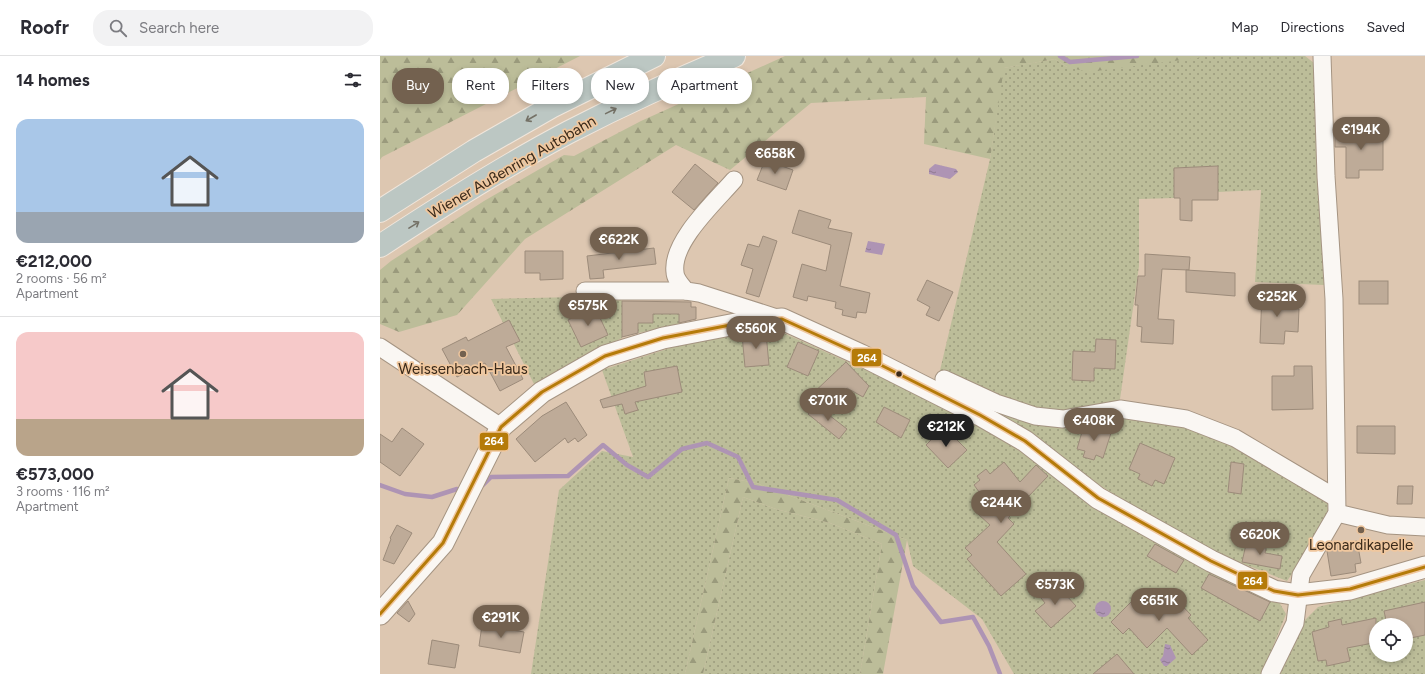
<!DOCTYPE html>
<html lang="en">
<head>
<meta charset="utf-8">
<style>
  :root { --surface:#fff; --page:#f2f2f3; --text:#2b2b33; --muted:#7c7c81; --line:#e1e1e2; --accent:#73614f }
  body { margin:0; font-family:Figtree,sans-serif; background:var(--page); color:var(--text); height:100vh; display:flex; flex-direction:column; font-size:15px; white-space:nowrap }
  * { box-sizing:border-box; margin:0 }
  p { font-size:13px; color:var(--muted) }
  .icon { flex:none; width:22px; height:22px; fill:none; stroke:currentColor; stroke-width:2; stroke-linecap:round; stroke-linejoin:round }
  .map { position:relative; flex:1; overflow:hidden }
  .panel { display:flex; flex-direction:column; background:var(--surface); width:380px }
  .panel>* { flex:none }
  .banner { position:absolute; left:12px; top:12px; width:380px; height:36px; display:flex; gap:8px }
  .tools { position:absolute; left:989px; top:562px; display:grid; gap:8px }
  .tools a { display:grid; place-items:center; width:44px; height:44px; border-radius:50%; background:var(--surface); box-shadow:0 2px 6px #0003; font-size:20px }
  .price { position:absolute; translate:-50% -34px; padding:0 9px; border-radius:14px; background:var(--accent); color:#fff; font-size:13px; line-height:26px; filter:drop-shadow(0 1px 2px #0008) }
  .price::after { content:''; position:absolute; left:50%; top:24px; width:12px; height:9px; margin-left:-6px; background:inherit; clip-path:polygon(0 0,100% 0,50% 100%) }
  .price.current { background:#222; color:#fff }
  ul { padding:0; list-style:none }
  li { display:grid; align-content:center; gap:8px; height:212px; padding:0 16px }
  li+li { border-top:1px solid var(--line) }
  li span { display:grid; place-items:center; height:124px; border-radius:12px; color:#555 }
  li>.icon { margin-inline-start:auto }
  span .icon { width:72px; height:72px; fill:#fffc; stroke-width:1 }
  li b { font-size:17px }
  h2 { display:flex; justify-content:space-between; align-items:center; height:48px; padding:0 16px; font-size:17px }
  .tag { padding:0 14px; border-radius:16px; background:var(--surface); box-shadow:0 2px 6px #0003; font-size:14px; line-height:36px }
  .tag.current { background:var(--accent); color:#fff }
  header { display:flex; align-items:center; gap:24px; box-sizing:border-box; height:56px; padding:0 20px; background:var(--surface); border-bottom:1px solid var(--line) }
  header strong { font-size:19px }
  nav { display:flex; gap:22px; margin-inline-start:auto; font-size:14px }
  .search { width:280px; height:36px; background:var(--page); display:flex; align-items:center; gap:10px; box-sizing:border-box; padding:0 14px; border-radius:16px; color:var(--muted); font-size:15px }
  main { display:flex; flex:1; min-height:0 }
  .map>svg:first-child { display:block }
</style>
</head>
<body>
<header>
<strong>Roofr</strong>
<div class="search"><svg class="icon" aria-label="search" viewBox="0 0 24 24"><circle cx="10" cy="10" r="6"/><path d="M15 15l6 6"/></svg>Search here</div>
<nav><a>Map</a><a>Directions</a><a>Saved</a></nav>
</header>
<main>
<section class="panel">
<h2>14 homes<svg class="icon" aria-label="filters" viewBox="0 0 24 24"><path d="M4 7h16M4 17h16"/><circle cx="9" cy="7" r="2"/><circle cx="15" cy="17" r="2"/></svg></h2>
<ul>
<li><span style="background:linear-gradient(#a9c7e8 75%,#9aa5b1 0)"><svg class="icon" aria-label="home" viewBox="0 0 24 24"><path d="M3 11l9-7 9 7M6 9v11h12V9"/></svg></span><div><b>€212,000</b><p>2 rooms · 56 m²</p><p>Apartment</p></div></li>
<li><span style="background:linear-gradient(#f6c9c9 70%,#b9a48a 0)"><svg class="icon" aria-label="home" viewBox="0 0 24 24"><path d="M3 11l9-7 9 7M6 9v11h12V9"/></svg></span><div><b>€573,000</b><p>3 rooms · 116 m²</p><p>Apartment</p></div></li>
</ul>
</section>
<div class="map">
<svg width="1045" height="618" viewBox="0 0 1045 618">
  <defs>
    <pattern id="grass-dots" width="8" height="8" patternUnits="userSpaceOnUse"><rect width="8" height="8" fill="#bcbd99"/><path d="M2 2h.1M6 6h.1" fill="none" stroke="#9a9a7c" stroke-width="1.8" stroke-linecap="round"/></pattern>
    <pattern id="forest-firs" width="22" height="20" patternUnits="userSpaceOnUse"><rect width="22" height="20" fill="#bcbd99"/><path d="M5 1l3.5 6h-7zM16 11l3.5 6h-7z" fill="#9a9a7c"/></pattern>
    <pattern id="water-ripples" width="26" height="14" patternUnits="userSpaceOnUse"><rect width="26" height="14" fill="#ae94b4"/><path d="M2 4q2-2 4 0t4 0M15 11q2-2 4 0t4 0" fill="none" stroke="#8f7992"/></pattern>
  </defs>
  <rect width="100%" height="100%" fill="#ddc7b1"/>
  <!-- grass -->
  <g fill="url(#grass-dots)" fill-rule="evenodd">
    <path d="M833,0H925L934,7L946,212L944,229L875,226L881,134L838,136V110L795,112L794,142L759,143V210L738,357L800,366L855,388L949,447V458L932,489L907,525L849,502L796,475L727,434L690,409L633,365L557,327L610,103L623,12L675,3L687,11ZM716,283L736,284L734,313L714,312L713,325L692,324L693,295L715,296Z"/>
    <polygon points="242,240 242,282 189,308 155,330 111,243"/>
    <polygon points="273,258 299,258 299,271 282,272 258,277 258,267 273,267"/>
    <polygon points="399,275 590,361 648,397 704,442 772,484 899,546 906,558 882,618 634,618 602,563 533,510 527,484 376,427 349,422 305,618 151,618 179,434 222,395 253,401 222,314 315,284"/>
    <polygon points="363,441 396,453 450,467 502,488 480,618 323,618"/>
    <path d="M1045,524V618H899L924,565L938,551ZM996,569H1026V599H996Z"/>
  </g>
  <!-- forest -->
  <g fill="url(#forest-firs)">
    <polygon points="0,0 200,0 2,101 0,104"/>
    <polygon points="405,0 833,0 708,16 687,11 675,3 624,12 610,103 544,88 546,41 431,47 350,114 296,89 145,183 77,259 19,276 0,268 0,214 11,205 104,145 184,99 194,100 261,65"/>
    <polygon points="349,422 376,427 527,484 503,618 480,618 502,488 450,467 396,453 363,441 323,618 305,618"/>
  </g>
  <!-- water -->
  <g fill="url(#water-ripples)">
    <polygon points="555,108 576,113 578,116 570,123 549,118 549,113"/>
    <polygon points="488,185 505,188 502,199 485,196"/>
    <circle cx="723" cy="553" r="8"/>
    <polygon points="785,588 790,589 796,602 787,610 784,610 780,604 783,600"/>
  </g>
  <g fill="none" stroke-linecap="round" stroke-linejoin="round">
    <!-- stream -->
    <g stroke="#ae94b4" stroke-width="4.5">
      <polyline points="680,0 690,6 757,0"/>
      <polyline points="0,429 25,438 52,441 77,433"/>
      <polyline points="103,429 111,421 188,420 223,389 247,409 268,421 302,393 327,387 358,401 373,431 457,444 516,479 533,530 561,566 593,561 609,590 620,618"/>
    </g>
  </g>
  <!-- building -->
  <g fill="#beab98" stroke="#9c8b7a">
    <polygon points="975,75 1003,75 1003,114 979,114 979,122 966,122 966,91 955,91 955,76"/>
    <polygon points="385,104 413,114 406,134 377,124"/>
    <polygon points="315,108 338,127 314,154 292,136"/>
    <polygon points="838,110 838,144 812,144 812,165 800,164 800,142 794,142 794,112"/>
    <polygon points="419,154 451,164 448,172 472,177 460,230 490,237 486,257 477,256 476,262 462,259 463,254 455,252 456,246 428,240 427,245 413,241 422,208 446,215 451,189 412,177"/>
    <polygon points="383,180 397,185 379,241 366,237 373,213 361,209 368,188 379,191"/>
    <polygon points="274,192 276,208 223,214 224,222 210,223 207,200"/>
    <polygon points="145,195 183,195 183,223 160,224 160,217 145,217"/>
    <polygon points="765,198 810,201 809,214 782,213 778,263 794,264 793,288 761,286 762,271 757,270 758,249 755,249 758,220 765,220"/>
    <polygon points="806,214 855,217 855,240 806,236"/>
    <polygon points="547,224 573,236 559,265 546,259 550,251 537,244"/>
    <rect x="979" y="225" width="29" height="23"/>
    <polygon points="882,236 906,237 905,252 919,253 918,276 905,275 904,288 880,287"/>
    <polygon points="242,245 311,246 311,251 316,251 316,263 299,267 299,258 273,258 273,267 258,267 258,277 242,281"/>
    <polygon points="215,251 228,279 201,291 188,264"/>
    <polygon points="129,264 140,285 126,291 143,323 120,335 105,307 77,321 62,293 86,281 88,285"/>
    <polygon points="386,277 389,309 365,311 362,279"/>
    <polygon points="716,283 736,284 735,313 714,312 714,325 692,324 693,295 715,296"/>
    <polygon points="418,286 439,295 428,320 407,311"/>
    <polygon points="466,306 489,330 483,341 467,332 444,354 430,340"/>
    <polygon points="297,310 302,336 255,346 258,354 245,358 242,348 223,352 220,344 266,330 264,316"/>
    <polygon points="914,310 932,310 933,353 892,354 892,320 914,320"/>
    <polygon points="186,346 207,379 198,386 195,382 188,387 185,382 155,406 136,383 162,360"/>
    <polygon points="436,349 467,373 459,383 428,358"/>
    <polygon points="504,351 530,364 521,382 496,366"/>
    <polygon points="704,369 731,377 723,402 716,399 714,404 703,401 705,395 697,393"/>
    <polygon points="977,370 1015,370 1015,398 977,397"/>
    <polygon points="564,371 587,394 568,412 546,389"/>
    <polygon points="22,372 44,388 20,420 0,406 0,378 12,386"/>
    <polygon points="760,387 795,402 784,428 775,424 772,430 758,423 760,418 749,413"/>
    <polygon points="624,406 640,426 656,409 668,420 628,462 634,468 617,486 646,518 621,540 587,503 592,499 585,492 610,469 598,458 608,448 594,429 600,424 597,420 606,413 610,418"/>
    <polygon points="851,406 864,408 861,438 848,436"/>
    <polygon points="1018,430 1033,430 1032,448 1017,448"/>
    <polygon points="17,469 32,477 14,508 3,504 11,483 10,482"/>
    <polygon points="867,484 887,488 885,497 902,500 900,513 862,506"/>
    <polygon points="977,485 981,507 975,508 976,516 951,520 947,495 950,490"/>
    <polygon points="775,488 804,504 796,517 767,500"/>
    <polygon points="829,518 890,546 880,565 821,532"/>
    <polygon points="676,528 696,550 671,572 655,555 665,547 661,542"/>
    <polygon points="764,533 783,552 794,541 811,559 808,562 828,584 812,599 787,572 767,592 749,572 743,578 731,566"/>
    <polygon points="28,545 35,558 29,566 17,557"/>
    <polygon points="1045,546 1045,579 1026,583 1026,569 1007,569 1004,555"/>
    <polygon points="996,562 996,580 992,581 993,587 967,592 970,605 947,610 946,604 938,605 932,576 949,571 948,566 961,563 962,569"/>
    <polygon points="102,569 144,576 140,597 99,590"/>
    <polygon points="52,584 79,589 75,612 48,608"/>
    <polygon points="737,598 754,618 713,618"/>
  </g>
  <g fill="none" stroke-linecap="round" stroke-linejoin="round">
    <defs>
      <g id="minor">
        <path d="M354,124C335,146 291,186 295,216C295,223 302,230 306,235L319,237L397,262"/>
        <polyline points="205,235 306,235"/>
        <polyline points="0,291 121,371"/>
        <polyline points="564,323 616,347 655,360 683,363 740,353 806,363 855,382 956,442"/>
        <polyline points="957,457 1008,469 1045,471"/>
        <polyline points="890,618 915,567 921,519 957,457 954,243 946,120 942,0"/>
      </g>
      <polyline id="tertiary" points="0,558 63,487 121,371 162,336 225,300 283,282 366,266 402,263 481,299 600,359 645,385 718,442 831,505 894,535 918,539 970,533 1045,511"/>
      <g id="motorway">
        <polyline points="0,155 94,95 171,51 274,0"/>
        <path d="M0,190C61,150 124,110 189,76C243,48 298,23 354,0"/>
      </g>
    </defs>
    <!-- minor casing -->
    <use href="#minor" stroke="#a59482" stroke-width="19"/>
    <!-- tertiary casing -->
    <use href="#tertiary" stroke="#a59482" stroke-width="23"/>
    <!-- motorway casing -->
    <use href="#motorway" stroke="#f0e6dc" stroke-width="24"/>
    <!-- minor -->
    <use href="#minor" stroke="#faf7f3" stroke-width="17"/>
    <!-- tertiary -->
    <use href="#tertiary" stroke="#faf7f3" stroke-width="21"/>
    <!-- motorway -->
    <use href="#motorway" stroke="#bcc7c3" stroke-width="22"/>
    <defs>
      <polyline id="bus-1" points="0,558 63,487 121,371 162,336 225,300 283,282 366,266 402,263 481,299 600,359 645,385 718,442 831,505 894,535 918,539 970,533 1045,511"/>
    </defs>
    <!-- bus-1 casing -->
    <use href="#bus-1" stroke="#f0c79e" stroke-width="6"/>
    <!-- bus-1 -->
    <use href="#bus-1" stroke="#b57b09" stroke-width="3"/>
  </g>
  <!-- one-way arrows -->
  <defs><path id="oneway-shaft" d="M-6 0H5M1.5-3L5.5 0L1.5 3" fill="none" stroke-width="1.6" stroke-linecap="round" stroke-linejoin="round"/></defs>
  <g stroke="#747166">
    <use href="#oneway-shaft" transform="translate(231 55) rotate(-26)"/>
    <use href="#oneway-shaft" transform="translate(151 62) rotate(150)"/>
    <use href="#oneway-shaft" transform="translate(34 169) rotate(-32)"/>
  </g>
  <!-- markers -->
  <g fill="#73614f" stroke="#f0c79e" stroke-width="1.5">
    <circle cx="83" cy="298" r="4"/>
    <circle cx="981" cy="474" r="4"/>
  </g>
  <circle fill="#3a2a1a" stroke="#f0c79e" stroke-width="1.5" cx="519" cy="318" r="3.5"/>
  <g text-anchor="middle" stroke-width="3.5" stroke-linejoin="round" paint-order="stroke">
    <!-- street labels -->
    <g font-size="15" fill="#3a2a1a" stroke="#f0c79e">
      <text transform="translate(132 111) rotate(-30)" y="5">Wiener Außenring Autobahn</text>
    </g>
    <!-- poi labels -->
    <g font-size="15" fill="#3a2a1a" stroke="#f0c79e">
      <text x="83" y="318">Weissenbach-Haus</text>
      <text x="981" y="494">Leonardikapelle</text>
    </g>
  </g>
  <g stroke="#f0c79e" stroke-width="1.5">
    <rect x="471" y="292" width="31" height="19" rx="4" fill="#b57b09"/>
    <rect x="99" y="376" width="30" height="19" rx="4" fill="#b57b09"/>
    <rect x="857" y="515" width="31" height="19" rx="4" fill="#b57b09"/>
  </g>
  <g font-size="11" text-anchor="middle" font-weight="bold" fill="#fff">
    <text x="487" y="306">264</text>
    <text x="114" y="389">264</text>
    <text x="873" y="529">264</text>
  </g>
</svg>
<div class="tools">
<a><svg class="icon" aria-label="locate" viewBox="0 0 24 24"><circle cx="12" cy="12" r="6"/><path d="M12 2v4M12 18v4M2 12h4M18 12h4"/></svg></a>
</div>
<b class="price" style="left:981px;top:95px">€194K</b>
<b class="price" style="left:395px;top:119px">€658K</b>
<b class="price" style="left:239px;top:205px">€622K</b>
<b class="price" style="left:897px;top:262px">€252K</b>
<b class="price" style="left:208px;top:271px">€575K</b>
<b class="price" style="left:376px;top:294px">€560K</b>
<b class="price" style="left:448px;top:366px">€701K</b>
<b class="price" style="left:714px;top:386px">€408K</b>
<b class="price current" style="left:566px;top:392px">€212K</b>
<b class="price" style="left:621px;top:468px">€244K</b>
<b class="price" style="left:880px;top:500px">€620K</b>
<b class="price" style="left:675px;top:550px">€573K</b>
<b class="price" style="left:779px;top:566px">€651K</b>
<b class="price" style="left:121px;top:583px">€291K</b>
<div class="banner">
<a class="tag current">Buy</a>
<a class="tag">Rent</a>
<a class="tag">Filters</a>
<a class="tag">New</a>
<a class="tag">Apartment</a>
</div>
</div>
</main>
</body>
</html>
